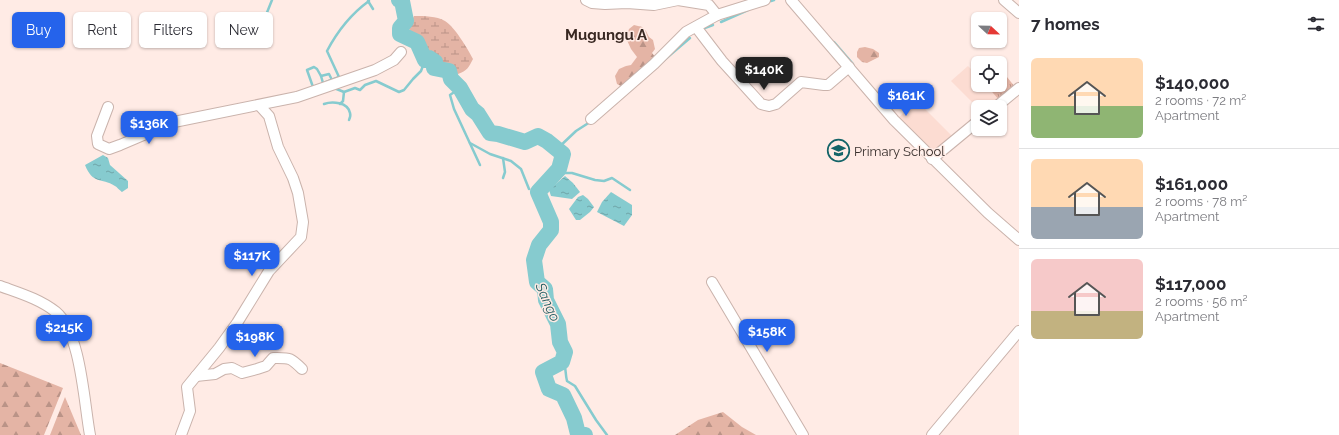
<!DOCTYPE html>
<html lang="en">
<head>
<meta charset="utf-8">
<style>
  :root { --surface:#fff; --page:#f2f2f3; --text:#2b2b33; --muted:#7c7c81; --line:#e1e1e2; --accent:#2563eb }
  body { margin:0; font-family:Raleway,sans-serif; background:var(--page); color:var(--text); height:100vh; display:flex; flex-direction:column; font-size:15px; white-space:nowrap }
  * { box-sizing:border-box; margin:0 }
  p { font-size:13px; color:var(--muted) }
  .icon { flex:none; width:22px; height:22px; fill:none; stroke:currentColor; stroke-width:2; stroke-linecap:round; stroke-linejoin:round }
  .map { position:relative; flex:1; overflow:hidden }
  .side { display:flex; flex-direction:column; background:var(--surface); width:320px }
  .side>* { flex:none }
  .guide { position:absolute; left:12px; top:12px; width:380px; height:36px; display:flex; gap:8px }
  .needle { width:26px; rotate:112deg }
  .fabs { position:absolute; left:971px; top:12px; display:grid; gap:8px }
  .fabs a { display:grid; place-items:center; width:36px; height:36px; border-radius:6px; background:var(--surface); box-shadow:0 1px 3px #0004; font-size:20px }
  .price { position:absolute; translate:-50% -34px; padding:0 9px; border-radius:8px; background:var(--accent); color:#fff; font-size:13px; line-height:26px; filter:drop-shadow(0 1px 2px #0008) }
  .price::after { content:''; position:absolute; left:50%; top:24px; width:12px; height:9px; margin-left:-6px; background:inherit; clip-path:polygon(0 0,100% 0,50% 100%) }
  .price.active { background:#222; color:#fff }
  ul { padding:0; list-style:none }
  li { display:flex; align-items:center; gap:12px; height:100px; padding:0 12px }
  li+li { border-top:1px solid var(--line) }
  li span { display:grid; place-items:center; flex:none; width:112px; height:80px; border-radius:6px; color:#555 }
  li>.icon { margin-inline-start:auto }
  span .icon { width:48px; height:48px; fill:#fffc; stroke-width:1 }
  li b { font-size:17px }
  h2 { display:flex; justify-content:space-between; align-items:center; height:48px; padding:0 12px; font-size:17px }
  .pill { padding:0 14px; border-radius:6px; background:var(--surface); box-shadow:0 1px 3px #0004; font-size:14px; line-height:36px }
  .pill.active { background:var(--accent); color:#fff }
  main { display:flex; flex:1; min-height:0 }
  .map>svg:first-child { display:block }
</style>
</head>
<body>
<main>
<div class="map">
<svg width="1019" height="435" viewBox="0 0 1019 435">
  <defs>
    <pattern id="grass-tufts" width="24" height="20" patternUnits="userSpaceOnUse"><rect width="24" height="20" fill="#e4b4a5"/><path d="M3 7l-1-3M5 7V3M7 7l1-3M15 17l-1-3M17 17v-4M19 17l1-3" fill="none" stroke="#ba9387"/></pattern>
    <pattern id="forest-firs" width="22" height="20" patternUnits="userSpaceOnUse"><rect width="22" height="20" fill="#e4b4a5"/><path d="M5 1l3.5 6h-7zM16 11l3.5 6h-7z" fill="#ba9387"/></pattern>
    <pattern id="wetland-marsh" width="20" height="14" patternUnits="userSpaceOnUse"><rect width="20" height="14" fill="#e4b4a5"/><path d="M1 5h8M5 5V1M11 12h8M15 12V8" fill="none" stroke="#ba9387"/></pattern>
    <pattern id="water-ripples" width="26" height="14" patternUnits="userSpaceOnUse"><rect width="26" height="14" fill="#86cbcf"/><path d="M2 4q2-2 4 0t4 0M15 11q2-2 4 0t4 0" fill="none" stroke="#6fa5a8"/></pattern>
  </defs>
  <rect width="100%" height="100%" fill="#ffebe5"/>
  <!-- built -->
  <g fill="#fcdcd2">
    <polygon points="968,66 978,76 978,85 986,85 999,100 990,107 978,108 951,81"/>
    <polygon points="917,101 954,138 934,154 898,118"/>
  </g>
  <!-- grass -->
  <polygon fill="url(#grass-tufts)" points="1000,70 1003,72 1015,87 999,100 986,85 1000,85"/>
  <!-- forest -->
  <g fill="url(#forest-firs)">
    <polygon points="634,25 642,27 646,31 649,37 653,40 655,49 652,53 656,58 623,87 617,84 615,76 619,69 626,66 631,65 637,57 631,49 626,38 629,29"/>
    <polygon points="865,47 873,49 879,53 879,57 867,63 862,62 857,57 857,52 859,48"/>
    <polygon points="0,363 63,388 44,435 0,435"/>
    <polygon points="65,397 81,435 50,435"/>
    <polygon points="723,412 742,427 756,435 675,435 698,420"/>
  </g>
  <!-- wetland -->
  <path fill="url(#wetland-marsh)" d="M414,16C425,16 436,16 445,21C454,26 468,49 473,59C469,67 467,71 458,74L454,69L441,65L408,28Z"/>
  <!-- water -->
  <g fill="url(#water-ripples)">
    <path d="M103,155L108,158L110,165L128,181V188L122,192C119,190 117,187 115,186C101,177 93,185 85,165Z"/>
    <polygon points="565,176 573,183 580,192 572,199 551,196 549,190"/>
    <polygon points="611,192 632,205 632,215 624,226 597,212 602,202"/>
    <polygon points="583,195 588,199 594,207 590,212 580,220 576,220 569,209 578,197"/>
  </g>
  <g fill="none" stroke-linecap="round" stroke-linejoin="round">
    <!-- stream -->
    <g stroke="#86cbcf" stroke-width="2.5">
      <polyline points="368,1 373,9"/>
      <polyline points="771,1 774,0"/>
      <polyline points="266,15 272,0"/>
      <polyline points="721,22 748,10"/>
      <polyline points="702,29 713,25"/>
      <polyline points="834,42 853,64"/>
      <polyline points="663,61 690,38"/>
      <polyline points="321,76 323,83"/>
      <path d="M326,82L339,77L327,51C337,32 351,14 369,1"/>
      <polyline points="316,86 313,87 307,70 314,67 317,69 321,76 329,74 332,80"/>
      <polyline points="334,88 344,92 355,88 360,90 365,85 376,81 399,92 404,90 413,79 421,71 425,60"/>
      <polyline points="460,88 450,95 454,109 480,165"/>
      <path d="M324,104C332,101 348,102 350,113C351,116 350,118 349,120"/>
      <polyline points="340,104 343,101 344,92"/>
      <polyline points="470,143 490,154 511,161 521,169 529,189"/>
      <polyline points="557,149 576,131 590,122"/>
      <polyline points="503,178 505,172 503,158"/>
      <polyline points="548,181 564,173 572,173 595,180 604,181 612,178 630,190"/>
      <path d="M563,359C566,365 565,373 567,381L575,386L596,420L607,435"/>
    </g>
    <!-- river -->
    <polyline stroke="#86cbcf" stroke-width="16" points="399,0 402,1 406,21 400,28 400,34 417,42 425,60 429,58 435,62 434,68 449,71 451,79 460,88 472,109 478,114 490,133 498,134 525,142 538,136 547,141 563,154 559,169 538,192 551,222 551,230 539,245 534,260 537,282 545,289 546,300 558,324 560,342 565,352 562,362 543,372 549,389 563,395 574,418 578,434 585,435"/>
    <defs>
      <g id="minor">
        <polyline points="586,0 592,3 605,4 627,3 654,5 678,0"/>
        <polyline points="678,0 709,5 717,15"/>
        <polyline points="791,0 894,120 988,213 1019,240"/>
        <polyline points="1004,0 1019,13"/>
        <polyline points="696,27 722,61 761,104 769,106 776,104 801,82 824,85 828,85 849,67"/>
        <polyline points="108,107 97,136 98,144 109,149 120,145 174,122 297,97 375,70 394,60 401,52"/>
        <polyline points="996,107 1019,88"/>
        <polyline points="591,119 654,64 686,32 717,15 765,0"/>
        <polyline points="932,159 978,121"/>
        <polyline points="712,282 803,435"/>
        <path d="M0,286C19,293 40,299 56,312C81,333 84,403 90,435"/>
        <path d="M196,376L215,374L224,369L232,368L242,373L257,369L266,366L273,358C290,358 290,357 302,369"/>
        <polyline points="181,435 190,411 187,387 219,348 237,323 269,271 301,237 303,222 298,193 293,178 278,147 269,116 259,105"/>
        <polyline points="932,435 1019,331"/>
      </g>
    </defs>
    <!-- minor casing -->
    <use href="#minor" stroke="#cab3ac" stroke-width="12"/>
    <!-- minor -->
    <use href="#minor" stroke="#fff" stroke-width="10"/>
  </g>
  <!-- icons -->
  <defs>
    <symbol id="school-ring" viewBox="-11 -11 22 22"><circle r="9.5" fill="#ffebe5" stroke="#146468" stroke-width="1.5"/><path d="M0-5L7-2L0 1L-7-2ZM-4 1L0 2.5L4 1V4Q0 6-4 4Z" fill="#146468"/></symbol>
  </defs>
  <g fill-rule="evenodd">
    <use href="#school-ring" x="826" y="138" width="25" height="25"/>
  </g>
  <g text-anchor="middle" stroke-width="3" stroke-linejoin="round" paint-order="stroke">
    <!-- poi labels -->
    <g font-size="13" fill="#39302d" stroke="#ffebe5" text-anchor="start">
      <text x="854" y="156">Primary School</text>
    </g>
    <!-- water labels -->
    <g font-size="14" font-style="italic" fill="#286265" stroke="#ffebe5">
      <text transform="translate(548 302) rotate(66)" y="5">Sango</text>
    </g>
    <!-- quarter labels -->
    <g font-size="15" font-weight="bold" fill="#392822" stroke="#ffebe5">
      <text x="606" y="40">Mugungu A</text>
    </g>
  </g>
</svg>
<div class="fabs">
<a><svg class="needle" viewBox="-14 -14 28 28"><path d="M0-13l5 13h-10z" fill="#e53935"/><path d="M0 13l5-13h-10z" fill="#7c7c81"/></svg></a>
<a><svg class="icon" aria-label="locate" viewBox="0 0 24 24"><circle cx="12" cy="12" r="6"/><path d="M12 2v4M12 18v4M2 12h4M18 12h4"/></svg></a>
<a><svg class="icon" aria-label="layers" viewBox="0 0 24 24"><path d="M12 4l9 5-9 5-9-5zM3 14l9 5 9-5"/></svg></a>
</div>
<b class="price active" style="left:764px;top:91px">$140K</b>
<b class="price" style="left:906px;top:117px">$161K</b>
<b class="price" style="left:149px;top:145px">$136K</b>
<b class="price" style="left:252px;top:277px">$117K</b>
<b class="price" style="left:64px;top:349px">$215K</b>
<b class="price" style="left:767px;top:353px">$158K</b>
<b class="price" style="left:255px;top:358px">$198K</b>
<div class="guide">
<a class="pill active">Buy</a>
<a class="pill">Rent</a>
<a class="pill">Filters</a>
<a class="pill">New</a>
</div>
</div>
<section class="side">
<h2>7 homes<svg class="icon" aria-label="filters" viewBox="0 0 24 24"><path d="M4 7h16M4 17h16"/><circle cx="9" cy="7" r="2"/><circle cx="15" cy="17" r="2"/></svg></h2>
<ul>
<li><span style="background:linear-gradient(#ffd9b3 60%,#8fb573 0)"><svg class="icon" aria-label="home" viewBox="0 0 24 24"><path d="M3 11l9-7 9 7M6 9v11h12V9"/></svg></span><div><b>$140,000</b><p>2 rooms · 72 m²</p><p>Apartment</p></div></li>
<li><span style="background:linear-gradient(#ffd9b3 60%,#9aa5b1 0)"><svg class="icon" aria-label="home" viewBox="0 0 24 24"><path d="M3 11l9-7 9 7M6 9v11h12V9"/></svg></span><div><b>$161,000</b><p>2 rooms · 78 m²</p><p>Apartment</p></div></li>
<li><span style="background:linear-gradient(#f6c9c9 65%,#c2b280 0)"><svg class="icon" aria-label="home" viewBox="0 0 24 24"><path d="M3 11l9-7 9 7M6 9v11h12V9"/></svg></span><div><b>$117,000</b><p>2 rooms · 56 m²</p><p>Apartment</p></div></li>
</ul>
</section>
</main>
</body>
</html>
